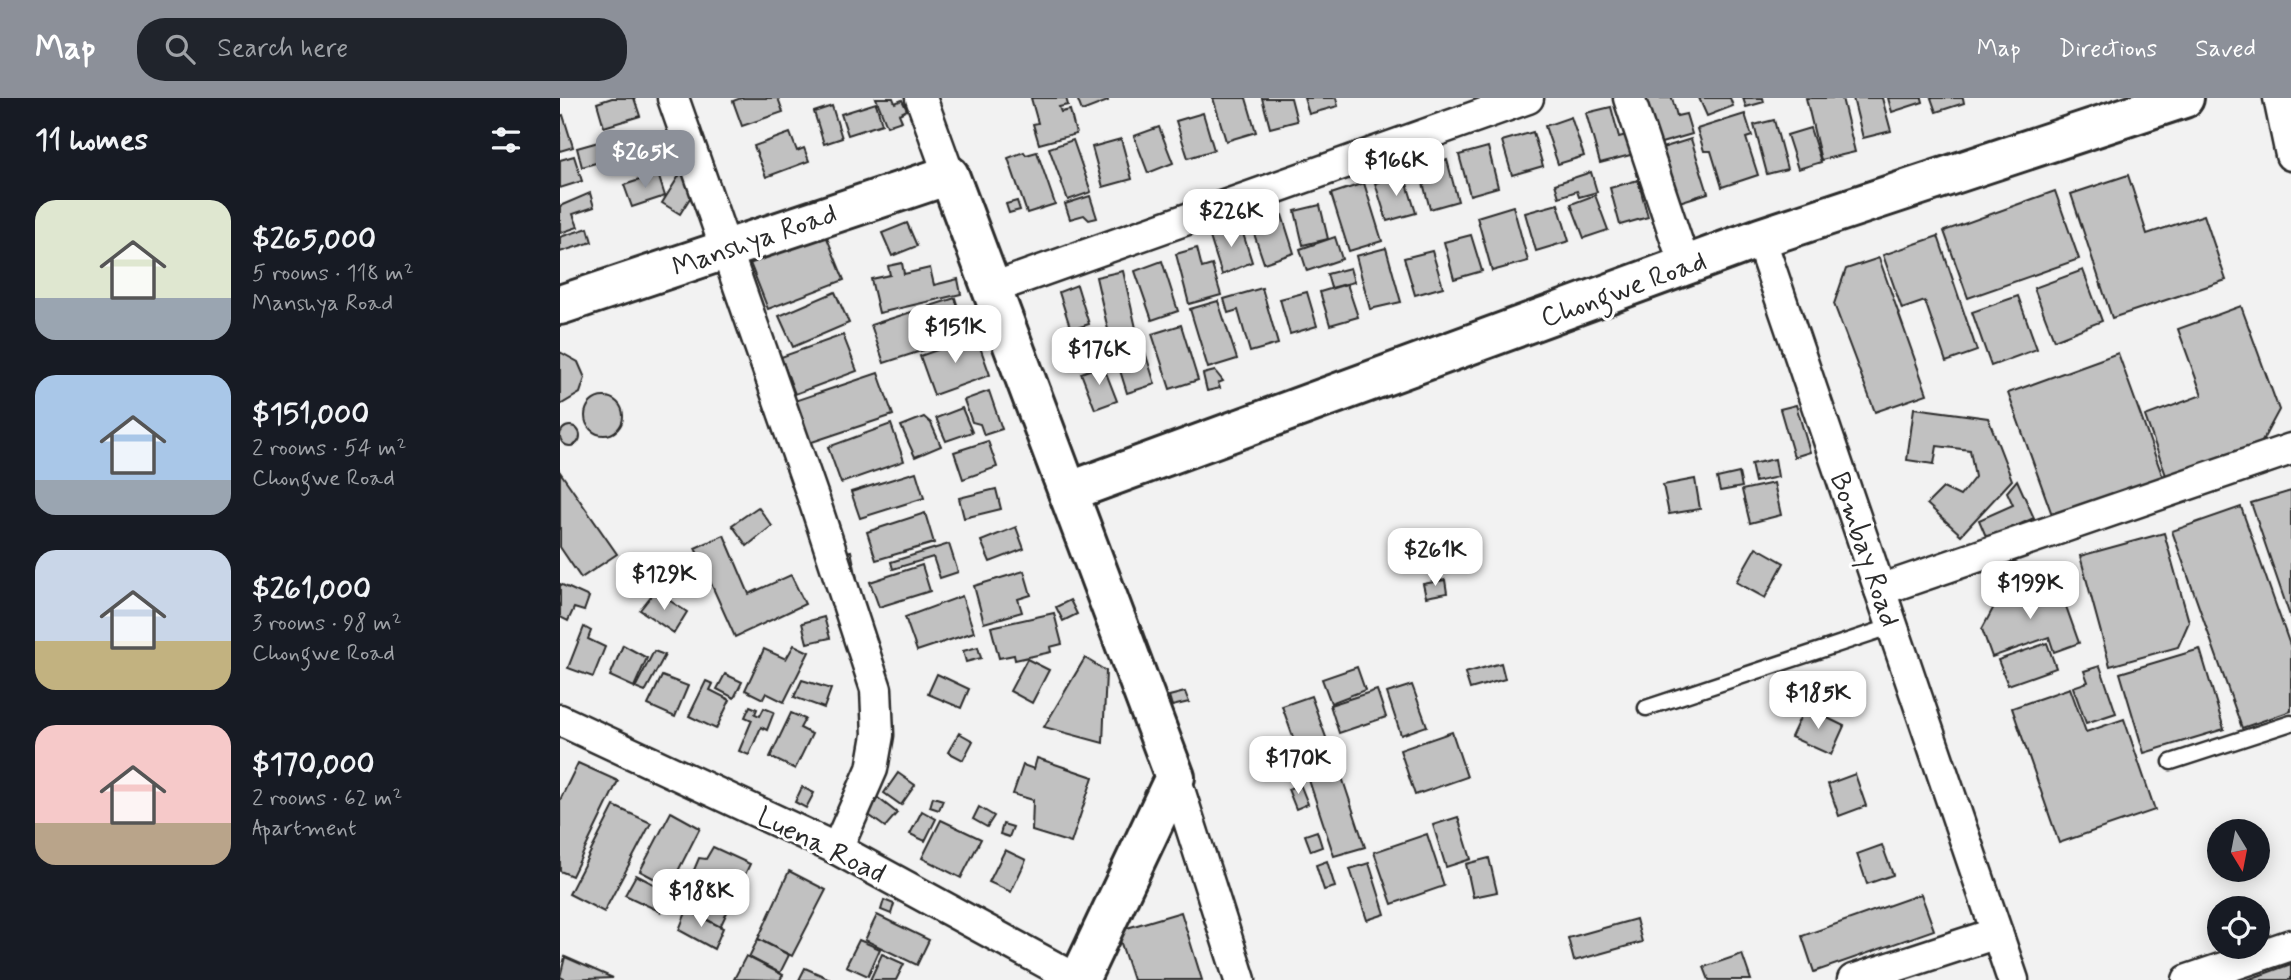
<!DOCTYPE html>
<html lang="en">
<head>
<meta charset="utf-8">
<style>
  :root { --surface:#171b24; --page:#20242c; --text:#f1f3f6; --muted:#9ea1a6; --accent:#8c9099 }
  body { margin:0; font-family:Mynerve,sans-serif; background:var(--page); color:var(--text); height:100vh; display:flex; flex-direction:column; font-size:26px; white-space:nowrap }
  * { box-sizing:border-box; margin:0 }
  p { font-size:23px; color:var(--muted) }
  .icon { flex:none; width:38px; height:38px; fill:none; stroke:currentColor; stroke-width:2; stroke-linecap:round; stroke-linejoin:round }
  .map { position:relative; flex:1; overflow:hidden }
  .sheet { display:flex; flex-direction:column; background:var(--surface); width:560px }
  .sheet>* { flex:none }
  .needle { width:46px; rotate:170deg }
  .fabs { position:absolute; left:1647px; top:721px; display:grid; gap:14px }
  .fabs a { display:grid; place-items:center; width:63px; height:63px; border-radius:50%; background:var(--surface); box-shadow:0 4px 18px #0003; font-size:35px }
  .price { position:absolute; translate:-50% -60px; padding:0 16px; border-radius:14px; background:#fff; color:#222; font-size:23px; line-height:46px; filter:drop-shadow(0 2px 4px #0008) }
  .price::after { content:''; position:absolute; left:50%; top:42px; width:21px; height:16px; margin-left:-10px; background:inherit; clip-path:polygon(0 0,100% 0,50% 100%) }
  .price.current { background:var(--accent); color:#fff }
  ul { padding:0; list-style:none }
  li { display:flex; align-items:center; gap:21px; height:175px; padding:0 35px }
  li span { display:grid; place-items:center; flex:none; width:196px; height:140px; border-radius:21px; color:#555 }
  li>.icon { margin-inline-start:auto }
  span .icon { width:84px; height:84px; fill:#fffc; stroke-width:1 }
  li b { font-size:30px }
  h2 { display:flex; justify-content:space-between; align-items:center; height:84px; padding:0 35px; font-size:30px }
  header { display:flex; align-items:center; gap:42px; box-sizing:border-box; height:98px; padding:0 35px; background:var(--accent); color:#fff }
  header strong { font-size:33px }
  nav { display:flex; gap:38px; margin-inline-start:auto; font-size:24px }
  .search { width:490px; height:63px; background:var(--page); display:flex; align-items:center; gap:18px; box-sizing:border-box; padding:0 24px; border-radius:28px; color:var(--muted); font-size:26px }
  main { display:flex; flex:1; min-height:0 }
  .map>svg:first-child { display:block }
</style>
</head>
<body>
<header>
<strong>Map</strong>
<div class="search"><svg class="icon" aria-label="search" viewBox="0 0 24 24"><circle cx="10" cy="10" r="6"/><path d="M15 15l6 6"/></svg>Search here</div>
<nav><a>Map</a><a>Directions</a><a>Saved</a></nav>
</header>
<main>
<section class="sheet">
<h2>11 homes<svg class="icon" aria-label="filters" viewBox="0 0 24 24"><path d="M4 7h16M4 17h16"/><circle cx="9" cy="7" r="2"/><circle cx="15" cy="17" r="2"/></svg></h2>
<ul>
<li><span style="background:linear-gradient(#dfe7d0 70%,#9aa5b1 0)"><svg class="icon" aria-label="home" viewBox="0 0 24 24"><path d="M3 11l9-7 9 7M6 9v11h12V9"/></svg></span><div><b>$265,000</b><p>5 rooms · 118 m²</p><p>Manshya Road</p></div></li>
<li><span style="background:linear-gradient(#a9c7e8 75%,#9aa5b1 0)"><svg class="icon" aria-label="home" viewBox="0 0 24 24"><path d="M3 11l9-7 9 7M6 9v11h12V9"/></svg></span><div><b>$151,000</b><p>2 rooms · 54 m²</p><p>Chongwe Road</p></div></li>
<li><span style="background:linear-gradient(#c9d6e8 65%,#c2b280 0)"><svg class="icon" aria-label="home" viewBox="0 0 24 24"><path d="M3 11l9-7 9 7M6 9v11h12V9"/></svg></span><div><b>$261,000</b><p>3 rooms · 98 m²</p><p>Chongwe Road</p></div></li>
<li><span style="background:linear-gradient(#f6c9c9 70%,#b9a48a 0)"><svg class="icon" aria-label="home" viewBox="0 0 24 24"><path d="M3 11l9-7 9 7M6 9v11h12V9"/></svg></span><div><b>$170,000</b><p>2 rooms · 62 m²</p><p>Apartment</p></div></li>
</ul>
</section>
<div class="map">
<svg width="1731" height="882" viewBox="0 0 1731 882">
  <rect width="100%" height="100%" fill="#f2f2f2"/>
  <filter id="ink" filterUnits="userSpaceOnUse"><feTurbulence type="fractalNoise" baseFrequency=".0143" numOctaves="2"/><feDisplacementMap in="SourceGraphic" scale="14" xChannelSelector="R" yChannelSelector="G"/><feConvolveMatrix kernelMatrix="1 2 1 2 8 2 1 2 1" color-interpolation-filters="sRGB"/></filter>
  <g filter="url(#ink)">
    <!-- building -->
    <g fill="#c1c1c1" stroke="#2b2b2b" stroke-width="2">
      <polygon points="52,0 74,0 80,18 44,29 37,5"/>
      <polygon points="181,0 218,0 223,14 182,28 173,3"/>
      <polygon points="316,0 333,0 335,5 342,2 347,12 339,16 342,23 327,28"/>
      <polygon points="471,0 506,0 508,7 499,9 501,14 510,12 516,36 479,46 473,26 478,25"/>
      <polygon points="517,0 547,0 548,3 522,13"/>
      <polygon points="653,0 686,0 696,34 666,43"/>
      <polygon points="702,0 731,0 737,23 710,30"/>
      <polygon points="744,0 776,0 778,8 749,16"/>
      <polygon points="1078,0 1112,0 1117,18 1126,16 1132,36 1091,48"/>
      <polygon points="1139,0 1170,0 1173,8 1147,18"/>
      <polygon points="1183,0 1203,0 1204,4 1186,9"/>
      <polygon points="1246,0 1282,0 1295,54 1261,62"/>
      <polygon points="1293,0 1322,0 1331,33 1303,40"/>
      <polygon points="1328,0 1362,0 1363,4 1332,14"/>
      <polygon points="1371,0 1403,0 1404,5 1376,14"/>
      <polygon points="316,5 322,26 288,37 281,16"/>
      <polygon points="272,8 282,40 264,46 254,14"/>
      <polygon points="1051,9 1059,39 1073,35 1078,55 1040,65 1026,15"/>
      <polygon points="643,15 654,52 628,60 616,23"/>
      <polygon points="1185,16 1192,38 1186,40 1198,77 1162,89 1151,53 1144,53 1137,31"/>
      <polygon points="3,17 13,49 0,53 0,18"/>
      <polygon points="1011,19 1024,58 998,66 985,28"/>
      <polygon points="1214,22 1227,71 1207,76 1194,27"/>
      <polygon points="599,29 613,65 588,75 574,38"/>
      <polygon points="1250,30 1261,64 1238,71 1227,37"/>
      <polygon points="973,34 983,68 952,77 942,43"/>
      <polygon points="230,35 237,53 244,50 249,63 206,79 194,48"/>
      <polygon points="77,39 84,62 49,72 46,62 22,69 17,50 42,43 43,48"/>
      <polygon points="561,41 572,81 543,89 532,49"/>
      <polygon points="1131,41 1148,95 1116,105 1099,51"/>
      <polygon points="513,42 531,94 508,102 489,50"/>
      <polygon points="928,49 938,89 910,97 899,57"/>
      <polygon points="464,54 466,57 477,54 495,106 467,115 448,60"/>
      <polygon points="14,58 22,83 0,90 0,62"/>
      <polygon points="887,62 898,103 870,111 859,70"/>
      <polygon points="122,73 140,84 120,116 102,105"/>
      <polygon points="1031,74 1037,94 1019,99 1017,93 999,99 995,86"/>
      <polygon points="98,76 105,98 72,109 64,87"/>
      <polygon points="844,76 856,115 827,123 815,85"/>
      <polygon points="1568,77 1587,136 1644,117 1666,182 1552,220 1511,96"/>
      <polygon points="1078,82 1088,119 1060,127 1050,90"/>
      <polygon points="804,85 822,143 789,153 771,96"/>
      <polygon points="1495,93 1519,161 1408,200 1384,133"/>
      <polygon points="30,95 34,109 13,116 18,129 0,135 0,108"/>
      <polygon points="1035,97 1048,132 1024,140 1011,106"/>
      <polygon points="530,98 537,120 529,122 524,117 510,121 505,106"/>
      <polygon points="457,103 460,112 449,115 446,106"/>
      <polygon points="998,106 1009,143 976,153 965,115"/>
      <polygon points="760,107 768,141 743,147 735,113"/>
      <polygon points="953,108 968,163 932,173 917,119"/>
      <polygon points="722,117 734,155 704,165 691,127"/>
      <polygon points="347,125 357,148 332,158 322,135"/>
      <polygon points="680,126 692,164 662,177 649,136"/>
      <polygon points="28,130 32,144 0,154 0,139"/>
      <polygon points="265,135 284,182 208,211 190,165"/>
      <polygon points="911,137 922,173 894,181 884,144"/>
      <polygon points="1378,138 1417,253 1386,264 1365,203 1342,211 1323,157"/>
      <polygon points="775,139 782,161 747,173 740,151"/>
      <polygon points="637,150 642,170 652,167 661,197 629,206 616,156"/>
      <polygon points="826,150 841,204 810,211 796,158"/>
      <polygon points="872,153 883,189 855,197 844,160"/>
      <polygon points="1319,160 1367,296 1315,314 1274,206 1286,171"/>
      <polygon points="602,163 618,213 592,222 575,173"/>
      <polygon points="342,165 344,176 370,170 374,187 398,181 401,196 319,215 311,181 330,177 328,168"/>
      <polygon points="790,170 794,184 771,190 767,176"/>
      <polygon points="1523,172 1542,223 1494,242 1474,190"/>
      <polygon points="563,173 576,230 549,236 536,179"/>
      <polygon points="787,186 798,219 770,227 760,194"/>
      <polygon points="517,187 529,226 511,232 499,194"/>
      <polygon points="702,190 718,246 690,254 678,212 668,215 664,201"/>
      <polygon points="275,194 289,225 233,249 219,218"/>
      <polygon points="747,194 757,228 730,236 720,201"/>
      <polygon points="1458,198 1477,251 1431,268 1412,214"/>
      <polygon points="395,200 407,238 324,265 311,227"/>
      <polygon points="658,203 677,261 648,270 630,211"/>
      <polygon points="1681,208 1719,312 1698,351 1608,383 1585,318 1642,297 1618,231"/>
      <polygon points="621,227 638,282 610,291 592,236"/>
      <polygon points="283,237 297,273 235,296 221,259"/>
      <polygon points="416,238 430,277 374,297 360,258"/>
      <polygon points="564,250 568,260 585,254 595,286 567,295 554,253"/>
      <polygon points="0,254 18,264 25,280 20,295 0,307"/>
      <polygon points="1558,255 1605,385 1495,425 1448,295"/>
      <polygon points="543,267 557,303 535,311 521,275"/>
      <polygon points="655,273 663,283 658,285 660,290 647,293 643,276"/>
      <polygon points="318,275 333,317 249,345 235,303"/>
      <polygon points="429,293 442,331 424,337 420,326 412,324 404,302"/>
      <circle cx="44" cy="318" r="19"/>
      <polygon points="1236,307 1250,354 1234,359 1220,311"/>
      <polygon points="402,310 412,334 386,343 376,320"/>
      <polygon points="1354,310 1428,320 1452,382 1401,437 1367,406 1383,390 1400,398 1415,379 1410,352 1377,348 1374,366 1347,362"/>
      <polygon points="364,319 371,325 381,348 355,359 341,328"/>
      <polygon points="331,326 344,363 281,385 268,349"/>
      <circle cx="10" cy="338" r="10"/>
      <polygon points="428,343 437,369 403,381 394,354"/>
      <polygon points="1215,361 1218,379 1195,384 1191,366"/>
      <polygon points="0,374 57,456 21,480 0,449"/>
      <polygon points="356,374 364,400 300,420 291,394"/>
      <polygon points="1179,375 1182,389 1160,393 1157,380"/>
      <polygon points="1135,381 1140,411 1109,416 1103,387"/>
      <polygon points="1457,382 1474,420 1427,441 1419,422 1453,407 1447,394"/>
      <polygon points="1214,385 1221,417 1190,425 1182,392"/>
      <polygon points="436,391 441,411 404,420 399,400"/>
      <polygon points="1731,393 1731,521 1691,405"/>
      <polygon points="198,409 212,428 187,448 172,427"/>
      <polygon points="1681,409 1731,550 1731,613 1682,630 1612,433"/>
      <polygon points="365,415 374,445 316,462 307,434"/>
      <polygon points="456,429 464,451 430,464 421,443"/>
      <polygon points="1604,435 1629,524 1618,549 1550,568 1520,458"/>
      <polygon points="164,437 189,496 231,477 245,506 175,539 135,450"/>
      <polygon points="389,446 398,474 380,480 373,459 333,471 331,464"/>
      <polygon points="1196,449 1224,465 1205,500 1176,484"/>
      <polygon points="291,453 297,480 282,483 276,456"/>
      <polygon points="362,467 370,493 319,509 310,484"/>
      <polygon points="464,473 471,497 458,501 462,514 424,525 414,488"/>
      <polygon points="885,482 887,495 866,499 863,486"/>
      <polygon points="1497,483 1519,545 1494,554 1489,539 1432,559 1422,531 1437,503"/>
      <polygon points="0,486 29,499 24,513 14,510 8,523 0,519"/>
      <polygon points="95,493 127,514 114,535 80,512"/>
      <polygon points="402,498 414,534 357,553 345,519"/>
      <polygon points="510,502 517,516 503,523 496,509"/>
      <polygon points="494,515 502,546 490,549 491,554 455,562 454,557 439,560 431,529"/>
      <polygon points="264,519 270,540 247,545 242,525"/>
      <polygon points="24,529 31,533 28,541 45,549 33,579 8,570"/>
      <polygon points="1487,545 1496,570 1448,587 1438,562"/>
      <polygon points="63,547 87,560 74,589 50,578"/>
      <polygon points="234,547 249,554 224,604 206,595 203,601 185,592 204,551 226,561"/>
      <polygon points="418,549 421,560 406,564 403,553"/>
      <polygon points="1640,551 1664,631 1584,655 1560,575"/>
      <polygon points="94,553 105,557 85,594 75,590"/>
      <polygon points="525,560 546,573 543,645 484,629"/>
      <polygon points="467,561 489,572 472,605 450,593"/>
      <polygon points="941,565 945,581 910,591 905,575"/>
      <polygon points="1540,568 1556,615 1526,625 1513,589 1528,584 1524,573"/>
      <polygon points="797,569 805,592 771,605 762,581"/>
      <polygon points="165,576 182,584 174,600 157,591"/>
      <polygon points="377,576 409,591 401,610 368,596"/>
      <polygon points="102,578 128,588 115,619 88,607"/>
      <polygon points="242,582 271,591 264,610 234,599"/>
      <polygon points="146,583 153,586 150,592 170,602 156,631 129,618"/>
      <polygon points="852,587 867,628 841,637 827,595"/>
      <polygon points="1510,590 1526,634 1564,621 1595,712 1499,745 1452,610"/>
      <polygon points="817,592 826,619 779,635 770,607"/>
      <polygon points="625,594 629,604 612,608 609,598"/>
      <polygon points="751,598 768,645 739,656 722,608"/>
      <polygon points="190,608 197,611 195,616 200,618 204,610 214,614 207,632 201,629 189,657 179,653 192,622 185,619"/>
      <polygon points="1245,609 1284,628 1271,657 1231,639"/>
      <polygon points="231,615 245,621 240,630 252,636 235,671 210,659"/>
      <polygon points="892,634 907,679 855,697 840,652"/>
      <polygon points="399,635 413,643 403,662 388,654"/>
      <polygon points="728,650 737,677 724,681 715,654"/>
      <polygon points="477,660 533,679 511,745 472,733 473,702 453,696 463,667 474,671"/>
      <polygon points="18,665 58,683 12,778 0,773 0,702"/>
      <polygon points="778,667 805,749 774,758 747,676"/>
      <polygon points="338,675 355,687 341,707 324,695"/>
      <polygon points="1295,676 1306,708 1279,718 1268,686"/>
      <polygon points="740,686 748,706 736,711 728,691"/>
      <polygon points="242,689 254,695 246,710 235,704"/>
      <polygon points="373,699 383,702 379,712 370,709"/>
      <polygon points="318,700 337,715 325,729 306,715"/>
      <polygon points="54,708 91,725 44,814 9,796"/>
      <polygon points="419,709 434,718 427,729 413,721"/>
      <polygon points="362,713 376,721 365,743 350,736"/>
      <polygon points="111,714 140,730 118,773 123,776 114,791 80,773"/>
      <polygon points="898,719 911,761 886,769 873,727"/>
      <polygon points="381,722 421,741 401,780 362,760"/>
      <polygon points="443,726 453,729 449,739 440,736"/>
      <polygon points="757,733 762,749 751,753 745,737"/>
      <polygon points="867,736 884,788 832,806 814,754"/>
      <polygon points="1322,747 1333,777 1307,786 1297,756"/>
      <polygon points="153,749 190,766 160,829 120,805 139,760 146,761"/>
      <polygon points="445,752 466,762 451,794 429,784"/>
      <polygon points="929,760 937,794 913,799 906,766"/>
      <polygon points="767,763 775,789 764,792 756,767"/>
      <polygon points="809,765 825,816 807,822 790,771"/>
      <polygon points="229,773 266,792 232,858 198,841"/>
      <polygon points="76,777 111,795 101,814 65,797"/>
      <polygon points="1361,796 1374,832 1254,874 1242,838"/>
      <polygon points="324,802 334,806 331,816 321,812"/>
      <polygon points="127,812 163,830 154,851 119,832"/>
      <polygon points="621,814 642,882 573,882 557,833"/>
      <polygon points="317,817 369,842 357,867 305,842"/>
      <polygon points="1076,821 1082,844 1014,863 1008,840"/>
      <polygon points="198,841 229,857 220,875 189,859"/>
      <polygon points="299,842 320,851 308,878 286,868"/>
      <polygon points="322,856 344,866 336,882 310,882"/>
      <polygon points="1182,856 1191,882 1149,882 1144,869"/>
      <polygon points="186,858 223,877 220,882 174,881"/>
      <polygon points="5,859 53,880 6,882 0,879"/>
      <polygon points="1731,866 1731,882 1687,882"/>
      <polygon points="245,870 270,881 270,882 239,882"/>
    </g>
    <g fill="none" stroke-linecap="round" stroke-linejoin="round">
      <defs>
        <g id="lane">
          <polyline points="1086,610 1333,528"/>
          <polyline points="1611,664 1731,625"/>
        </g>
        <g id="street">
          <polyline points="113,0 254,402 316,591 318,637 312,671 277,751"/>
          <polyline points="361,0 389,77"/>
          <polyline points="1069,0 1125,168"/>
          <polyline points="1719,0 1731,57"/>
          <polyline points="1200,140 1453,882"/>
          <polyline points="430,191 968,0"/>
          <polyline points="1320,492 1731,351"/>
          <polyline points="0,622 277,751 518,882"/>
          <polyline points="615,679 680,882"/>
          <polyline points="1293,882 1437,835"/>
          <polyline points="1628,882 1731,847"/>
        </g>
        <g id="secondary">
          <polyline points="0,207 389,77 615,679 519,882"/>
          <polyline points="508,394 1200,140 1624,0"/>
        </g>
      </defs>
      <!-- lane casing -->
      <use href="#lane" stroke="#2b2b2b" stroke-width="19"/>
      <!-- street casing -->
      <use href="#street" stroke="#2b2b2b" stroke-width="35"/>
      <!-- secondary casing -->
      <use href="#secondary" stroke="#2b2b2b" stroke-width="44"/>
      <!-- lane -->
      <use href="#lane" stroke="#fff" stroke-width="14"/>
      <!-- street -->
      <use href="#street" stroke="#fff" stroke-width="30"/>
      <!-- secondary -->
      <use href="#secondary" stroke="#fff" stroke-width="38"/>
    </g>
  </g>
  <g text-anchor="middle" stroke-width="6" stroke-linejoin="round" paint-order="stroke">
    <!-- street labels -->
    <g font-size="28" fill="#2b2b2b" stroke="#fff">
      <text transform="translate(194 141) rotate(-19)" y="10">Manshya Road</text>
      <text transform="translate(1063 190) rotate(-20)" y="10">Chongwe Road</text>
      <text transform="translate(1306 451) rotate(71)" y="10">Bombay Road</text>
      <text transform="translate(262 746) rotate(26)" y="10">Luena Road</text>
    </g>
  </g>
</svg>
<div class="fabs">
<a><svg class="needle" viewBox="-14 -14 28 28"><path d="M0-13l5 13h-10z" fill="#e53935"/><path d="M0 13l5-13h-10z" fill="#9ea1a6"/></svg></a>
<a><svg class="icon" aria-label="locate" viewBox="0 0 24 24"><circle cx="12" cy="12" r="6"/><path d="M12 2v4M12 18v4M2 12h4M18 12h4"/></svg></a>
</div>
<b class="price current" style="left:85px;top:92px">$265K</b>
<b class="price" style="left:836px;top:100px">$166K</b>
<b class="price" style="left:671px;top:151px">$226K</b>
<b class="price" style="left:395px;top:267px">$151K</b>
<b class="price" style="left:539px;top:289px">$176K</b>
<b class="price" style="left:875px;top:490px">$261K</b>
<b class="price" style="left:104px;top:514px">$129K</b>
<b class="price" style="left:1470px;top:523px">$199K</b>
<b class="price" style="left:1258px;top:633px">$185K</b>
<b class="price" style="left:738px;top:698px">$170K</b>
<b class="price" style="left:141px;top:831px">$188K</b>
</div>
</main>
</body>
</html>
